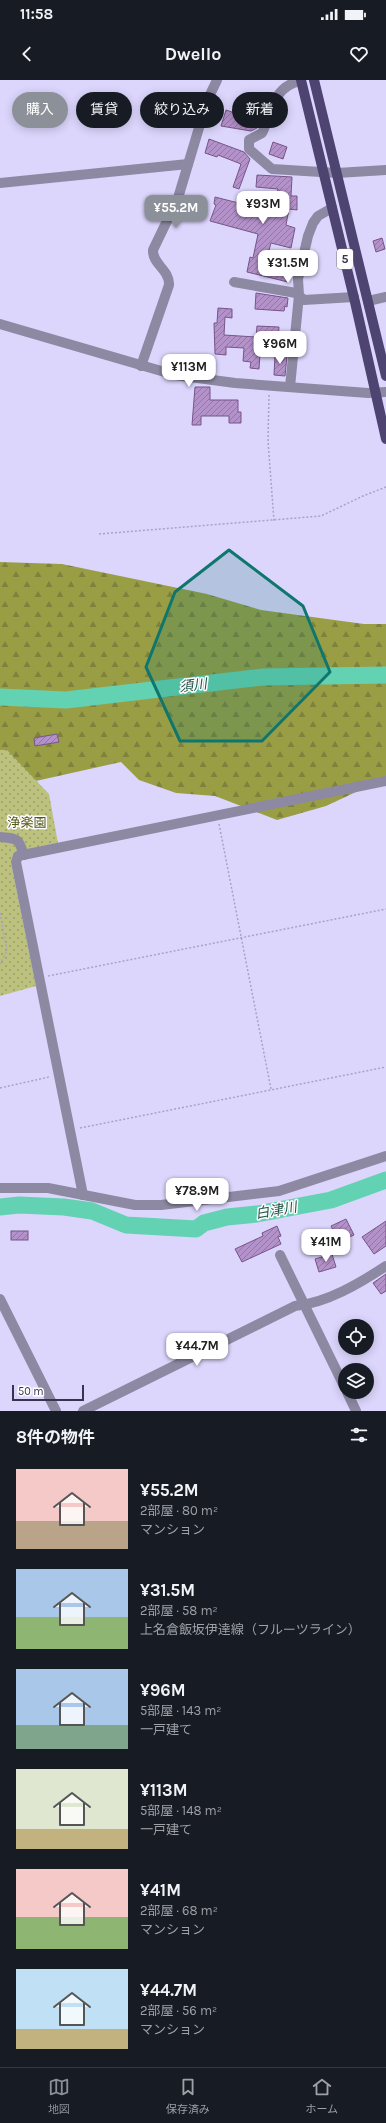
<!DOCTYPE html>
<html lang="ja">
<head>
<meta charset="utf-8">
<style>
  :root { --surface:#171b24; --page:#20242c; --text:#f1f3f6; --muted:#9ea1a6; --line:#363941; --accent:#8c9099 }
  body { margin:0; font-family:Karla,"Noto Sans JP",sans-serif; background:var(--page); color:var(--text); height:100vh; display:flex; flex-direction:column; font-size:15px; white-space:nowrap }
  * { box-sizing:border-box; margin:0 }
  p { font-size:13px; color:var(--muted) }
  .icon { flex:none; width:22px; height:22px; fill:none; stroke:currentColor; stroke-width:2; stroke-linecap:round; stroke-linejoin:round }
  .map { position:relative; height:1331px; overflow:hidden }
  .panel { display:flex; flex-direction:column; background:var(--surface); flex:1 }
  .panel>* { flex:none }
  .banner { position:absolute; left:12px; top:12px; width:362px; height:36px; display:flex; gap:8px }
  .tools { position:absolute; left:338px; top:1239px; display:grid; gap:8px }
  .tools a { display:grid; place-items:center; width:36px; height:36px; border-radius:50%; background:var(--surface); box-shadow:0 2px 10px #0003; font-size:20px }
  .scale { position:absolute; left:12px; bottom:10px; width:72px; box-sizing:border-box; padding-left:4px; border:2px solid #38344d; border-top:0; font-size:11px; line-height:14px; white-space:nowrap; color:#38344d; -webkit-text-stroke:3px #fdfdfd; paint-order:stroke }
  .price { position:absolute; translate:-50% -34px; padding:0 9px; border-radius:8px; background:#fff; color:#222; font-size:13px; line-height:26px; filter:drop-shadow(0 1px 2px #0008) }
  .price::after { content:''; position:absolute; left:50%; top:24px; width:12px; height:9px; margin-left:-6px; background:inherit; clip-path:polygon(0 0,100% 0,50% 100%) }
  .price.active { background:var(--accent); color:#fff }
  ul { padding:0; list-style:none }
  li { display:flex; align-items:center; gap:12px; height:100px; padding:0 16px }
  li span { display:grid; place-items:center; flex:none; width:112px; height:80px; border-radius:0px; color:#555 }
  li>.icon { margin-inline-start:auto }
  span .icon { width:48px; height:48px; fill:#fffc; stroke-width:1 }
  li b { font-size:17px }
  h2 { display:flex; justify-content:space-between; align-items:center; height:48px; padding:0 16px; font-size:17px }
  .tag { padding:0 14px; border-radius:18px; background:var(--surface); box-shadow:0 2px 10px #0003; font-size:14px; line-height:36px }
  .tag.active { background:var(--accent); color:#fff }
  .status { display:flex; justify-content:space-between; align-items:center; height:28px; padding:0 20px; background:var(--surface); direction:ltr }
  .status svg { height:11px; fill:currentColor }
  header { display:flex; justify-content:space-between; align-items:center; height:52px; padding:0 16px; background:var(--surface); font-size:18px; font-weight:700 }
  .tabs { display:flex; justify-content:space-around; align-items:center; height:56px; border-top:1px solid var(--line); background:var(--surface); font-size:11px; color:var(--muted) }
  .tabs a { display:grid; justify-items:center; gap:2px }
  .tabs .active { color:var(--accent) }
  .map>svg:first-child { display:block }
</style>
</head>
<body>
<div class="status"><b>11:58</b><svg viewBox="0 0 49 12"><path d="M0 12V9h3v3zM5 12V6h3v6zM10 12V3h3v9zM15 12V0h3v12zM26 1h20v11H26zM47 4h2v5h-2z"/></svg></div>
<header><svg class="icon" aria-label="back" viewBox="0 0 24 24"><path d="M15 5l-7 7 7 7"/></svg>Dwello<svg class="icon" aria-label="heart" viewBox="0 0 24 24"><path d="M12 20l-8-8c-3-5 5-10 8-4 3-6 11-1 8 4z"/></svg></header>
<div class="map">
<svg width="386" height="1331" viewBox="0 0 386 1331">
  <defs>
    <pattern id="forest-firs" width="22" height="20" patternUnits="userSpaceOnUse"><rect width="22" height="20" fill="#999e45"/><path d="M5 1l3.5 6h-7zM16 11l3.5 6h-7z" fill="#7e823c"/></pattern>
    <pattern id="garden-dots" width="8" height="8" patternUnits="userSpaceOnUse"><rect width="8" height="8" fill="#bcc17e"/><path d="M2 2h.1M6 6h.1" fill="none" stroke="#9a9e69" stroke-width="1.8" stroke-linecap="round"/></pattern>
    <pattern id="building-hatch" width="6" height="6" patternUnits="userSpaceOnUse"><rect width="6" height="6" fill="#b391c9"/><path d="M-1 1l2-2M0 6l6-6M5 7l2-2" fill="none" stroke="#9377a5"/></pattern>
  </defs>
  <rect width="100%" height="100%" fill="#dcd6fd"/>
  <!-- forest -->
  <polygon fill="url(#forest-firs)" points="0,482 62,484 207,514 261,530 364,544 386,544 386,698 326,726 277,740 215,716 176,713 139,700 121,682 0,709"/>
  <!-- garden -->
  <polygon fill="url(#garden-dots)" points="0,670 7,670 49,714 58,763 15,772 11,782 36,906 0,916"/>
  <g fill="none" stroke-linecap="round" stroke-linejoin="round">
    <!-- river -->
    <g stroke="#63d2b3" stroke-width="17">
      <polyline points="0,617 66,620 263,597 386,595"/>
      <polyline points="0,1127 19,1125 64,1127 92,1131 126,1145 196,1149 204,1143 227,1137 257,1134 331,1120 386,1100"/>
    </g>
  </g>
  <!-- building -->
  <g fill="url(#building-hatch)" stroke="#765589">
    <polygon points="226,30 235,33 234,35 260,39 257,48 251,51 221,46"/>
    <polygon points="209,59 244,72 250,79 239,109 233,107 241,84 218,75 217,77 205,73"/>
    <polygon points="273,62 287,67 283,79 269,74"/>
    <polygon points="257,95 292,97 291,116 297,116 297,130 289,129 286,145 295,148 291,168 271,163 266,181 292,187 288,202 247,192 250,177 253,178 258,154 210,141 216,125 214,124 215,117 274,132 278,109 256,107"/>
    <polygon points="382,158 385,169 376,172 373,161"/>
    <polygon points="256,213 288,218 287,227 285,226 284,231 255,229"/>
    <polygon points="218,228 232,229 232,238 225,237 224,255 256,257 257,246 279,247 278,260 261,259 259,289 250,288 251,282 243,281 244,268 226,267 226,275 215,274 214,243 217,243"/>
    <polygon points="275,275 287,276 285,296 274,295"/>
    <polygon points="195,307 210,307 210,320 238,320 238,332 241,332 241,343 229,343 229,336 201,336 201,345 192,345"/>
    <polygon points="57,654 59,662 35,666 34,658"/>
    <polygon points="346,1139 354,1155 339,1162 331,1146"/>
    <polygon points="386,1141 386,1166 374,1174 362,1157"/>
    <polygon points="277,1146 281,1156 278,1157 281,1164 242,1182 235,1169 263,1156 262,1153"/>
    <rect x="11" y="1151" width="17" height="9"/>
    <polygon points="332,1174 336,1187 319,1192 315,1179"/>
    <polygon points="386,1194 386,1211 381,1214 373,1203"/>
  </g>
  <g fill="none" stroke-linecap="round" stroke-linejoin="round">
    <!-- path -->
    <g stroke="#a8a2c5" stroke-width="1.5" stroke-dasharray="2 2" stroke-linecap="butt">
      <polyline points="269,315 268,361 274,441"/>
      <polyline points="99,454 321,436 363,416 386,407"/>
      <polyline points="219,744 271,1009"/>
      <polyline points="0,833 7,871 0,884"/>
      <polyline points="48,896 386,829"/>
      <polyline points="0,1008 49,997"/>
      <polyline points="80,1048 386,987"/>
    </g>
    <!-- minor -->
    <g stroke="#8d89a3" stroke-width="10">
      <path d="M301,1C276,5 271,28 264,49L262,53L249,60V69L272,89L337,93L386,90"/>
      <polyline points="0,103 188,84"/>
      <polyline points="234,202 296,213 304,220 354,217"/>
      <polyline points="368,221 386,217"/>
      <polyline points="0,244 175,295 235,303 368,313 386,312"/>
      <path d="M141,286L169,205C170,190 152,184 153,170L178,118L207,21L217,0"/>
      <polyline points="290,307 299,215 298,199 308,156 313,143 318,136 332,128"/>
      <path d="M0,757C18,759 18,757 24,775"/>
      <polyline points="0,1108 48,1108 135,1125 161,1125 279,1111 386,1076"/>
      <polyline points="83,1115 16,782 18,776 386,701"/>
      <polyline points="280,1175 345,1308"/>
      <polyline points="0,1219 56,1331"/>
      <polyline points="347,1312 356,1331"/>
      <path d="M83,1331L295,1226C327,1223 360,1203 386,1186"/>
    </g>
    <!-- major -->
    <g stroke="#4d4472" stroke-width="10">
      <polyline points="301,0 355,222 386,359"/>
      <polyline points="314,0 386,296"/>
    </g>
  </g>
  <!-- marked area -->
  <path fill="#0f766e" fill-opacity="0.2" stroke="#0f766e" stroke-width="3" stroke-linejoin="round" d="M229,470L303,526L330,592L262,661H180L146,587L175,512Z"/>
  <g text-anchor="middle" stroke-width="3" stroke-linejoin="round" paint-order="stroke">
    <!-- shield labels -->
    <rect fill="#fdfdfd" stroke="#737082" stroke-width="1" x="337" y="169" width="16" height="20" rx="3"/>
    <g font-size="12" font-weight="bold" fill="#38344d">
      <text x="345" y="183">5</text>
    </g>
    <!-- park labels -->
    <g font-size="13" fill="#545715" stroke="#fdfdfd">
      <text x="27" y="747">浄楽園</text>
    </g>
    <!-- water labels -->
    <g font-size="14" font-style="italic" fill="#235345" stroke="#fdfdfd">
      <text transform="translate(193 605) rotate(-7)" y="5">須川</text>
      <text transform="translate(276 1130) rotate(-10)" y="5">白津川</text>
    </g>
  </g>
</svg>
<div class="tools">
<a><svg class="icon" aria-label="locate" viewBox="0 0 24 24"><circle cx="12" cy="12" r="6"/><path d="M12 2v4M12 18v4M2 12h4M18 12h4"/></svg></a>
<a><svg class="icon" aria-label="layers" viewBox="0 0 24 24"><path d="M12 4l9 5-9 5-9-5zM3 14l9 5 9-5"/></svg></a>
</div>
<div class="scale">50 m</div>
<b class="price" style="left:263px;top:145px">¥93M</b>
<b class="price active" style="left:176px;top:149px">¥55.2M</b>
<b class="price" style="left:288px;top:204px">¥31.5M</b>
<b class="price" style="left:280px;top:285px">¥96M</b>
<b class="price" style="left:189px;top:308px">¥113M</b>
<b class="price" style="left:197px;top:1132px">¥78.9M</b>
<b class="price" style="left:326px;top:1183px">¥41M</b>
<b class="price" style="left:197px;top:1287px">¥44.7M</b>
<div class="banner">
<a class="tag active">購入</a>
<a class="tag">賃貸</a>
<a class="tag">絞り込み</a>
<a class="tag">新着</a>
</div>
</div>
<section class="panel">
<h2>8件の物件<svg class="icon" aria-label="filters" viewBox="0 0 24 24"><path d="M4 7h16M4 17h16"/><circle cx="9" cy="7" r="2"/><circle cx="15" cy="17" r="2"/></svg></h2>
<ul>
<li><span style="background:linear-gradient(#f6c9c9 65%,#b9a48a 0)"><svg class="icon" aria-label="home" viewBox="0 0 24 24"><path d="M3 11l9-7 9 7M6 9v11h12V9"/></svg></span><div><b>¥55.2M</b><p>2部屋 · 80 m²</p><p>マンション</p></div></li>
<li><span style="background:linear-gradient(#a9c7e8 60%,#8fb573 0)"><svg class="icon" aria-label="home" viewBox="0 0 24 24"><path d="M3 11l9-7 9 7M6 9v11h12V9"/></svg></span><div><b>¥31.5M</b><p>2部屋 · 58 m²</p><p>上名倉飯坂伊達線（フルーツライン）</p></div></li>
<li><span style="background:linear-gradient(#a9c7e8 70%,#7fa58c 0)"><svg class="icon" aria-label="home" viewBox="0 0 24 24"><path d="M3 11l9-7 9 7M6 9v11h12V9"/></svg></span><div><b>¥96M</b><p>5部屋 · 143 m²</p><p>一戸建て</p></div></li>
<li><span style="background:linear-gradient(#dfe7d0 75%,#c2b280 0)"><svg class="icon" aria-label="home" viewBox="0 0 24 24"><path d="M3 11l9-7 9 7M6 9v11h12V9"/></svg></span><div><b>¥113M</b><p>5部屋 · 148 m²</p><p>一戸建て</p></div></li>
<li><span style="background:linear-gradient(#f6c9c9 60%,#8fb573 0)"><svg class="icon" aria-label="home" viewBox="0 0 24 24"><path d="M3 11l9-7 9 7M6 9v11h12V9"/></svg></span><div><b>¥41M</b><p>2部屋 · 68 m²</p><p>マンション</p></div></li>
<li><span style="background:linear-gradient(#bfe0f5 75%,#c2b280 0)"><svg class="icon" aria-label="home" viewBox="0 0 24 24"><path d="M3 11l9-7 9 7M6 9v11h12V9"/></svg></span><div><b>¥44.7M</b><p>2部屋 · 56 m²</p><p>マンション</p></div></li>
</ul>
</section>
<nav class="tabs">
<a class="active"><svg class="icon" aria-label="map" viewBox="0 0 24 24"><path d="M3 6l6-2 6 2 6-2v14l-6 2-6-2-6 2zM9 4v14M15 6v14"/></svg>地図</a>
<a><svg class="icon" aria-label="saved" viewBox="0 0 24 24"><path d="M7 4h10v16l-5-4-5 4z"/></svg>保存済み</a>
<a><svg class="icon" aria-label="home" viewBox="0 0 24 24"><path d="M3 11l9-7 9 7M6 9v11h12V9"/></svg>ホーム</a>
</nav>
</body>
</html>
